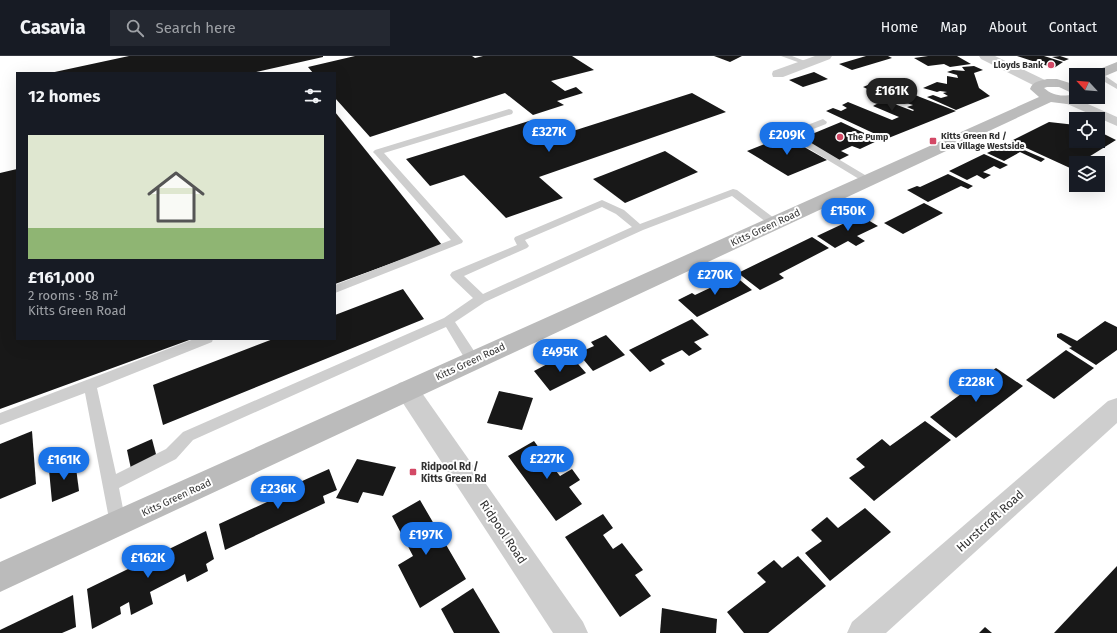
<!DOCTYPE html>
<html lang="en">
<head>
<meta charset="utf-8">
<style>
  :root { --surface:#171b24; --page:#242831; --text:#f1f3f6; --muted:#9ea1a6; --line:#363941; --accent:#1a73e8 }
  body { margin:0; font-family:"Fira Sans",sans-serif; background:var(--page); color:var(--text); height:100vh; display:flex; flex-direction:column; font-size:15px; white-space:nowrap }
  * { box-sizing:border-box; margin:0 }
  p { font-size:13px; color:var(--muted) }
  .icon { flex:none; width:22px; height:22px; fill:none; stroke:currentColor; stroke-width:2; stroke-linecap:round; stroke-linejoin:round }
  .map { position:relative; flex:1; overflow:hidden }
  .details { position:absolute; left:16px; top:16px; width:320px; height:268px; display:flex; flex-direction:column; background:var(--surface); border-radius:0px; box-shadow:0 4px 16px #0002 }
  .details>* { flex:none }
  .needle { width:26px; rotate:296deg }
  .controls { position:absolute; left:1069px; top:12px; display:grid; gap:8px }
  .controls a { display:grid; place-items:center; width:36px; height:36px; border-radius:0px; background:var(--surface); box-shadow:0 4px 16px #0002; font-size:20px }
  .price { position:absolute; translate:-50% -34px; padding:0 9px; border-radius:14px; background:var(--accent); color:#fff; font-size:13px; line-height:26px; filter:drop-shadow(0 1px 2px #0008) }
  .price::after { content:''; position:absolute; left:50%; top:24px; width:12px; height:9px; margin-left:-6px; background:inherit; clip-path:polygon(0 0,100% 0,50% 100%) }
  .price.current { background:#222; color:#fff }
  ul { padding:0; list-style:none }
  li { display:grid; align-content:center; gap:8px; height:212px; padding:0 12px }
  li span { display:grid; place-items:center; height:124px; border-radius:0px; color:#555 }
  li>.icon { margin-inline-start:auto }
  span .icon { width:72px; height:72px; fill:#fffc; stroke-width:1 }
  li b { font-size:17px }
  h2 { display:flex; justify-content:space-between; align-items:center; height:48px; padding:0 12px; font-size:17px }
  header { display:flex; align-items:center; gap:24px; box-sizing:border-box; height:56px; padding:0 20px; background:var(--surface); border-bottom:1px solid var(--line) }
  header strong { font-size:19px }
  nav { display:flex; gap:22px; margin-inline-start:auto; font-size:14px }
  .search { width:280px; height:36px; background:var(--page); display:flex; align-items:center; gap:10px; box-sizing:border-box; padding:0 14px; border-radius:0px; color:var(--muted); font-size:15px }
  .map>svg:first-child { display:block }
</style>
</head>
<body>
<header>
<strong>Casavia</strong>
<div class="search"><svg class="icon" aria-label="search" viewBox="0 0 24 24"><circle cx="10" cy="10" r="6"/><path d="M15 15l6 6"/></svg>Search here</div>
<nav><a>Home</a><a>Map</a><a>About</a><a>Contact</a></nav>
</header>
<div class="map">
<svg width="1117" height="577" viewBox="0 0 1117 577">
  <rect width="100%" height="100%" fill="#fff"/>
  <!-- building -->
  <g fill="#181818">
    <polygon points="129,0 323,0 323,1 252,17 50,17"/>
    <polygon points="355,0 472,0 475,2 483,0 572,0 594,14 551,25 565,35 576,31 583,37 557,45 564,49 533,59 505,37 370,81 335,42 335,17 313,17 308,11"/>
    <polygon points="714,0 742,0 730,6"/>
    <polygon points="866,0 888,0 892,2 852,14 839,8"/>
    <polygon points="928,0 957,0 971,8 950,11 944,8 928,10 914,2"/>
    <polygon points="1017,0 1044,0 1063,6 1054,12"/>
    <polygon points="1060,0 1069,3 1064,5 1052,1"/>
    <polygon points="974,10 983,14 974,17 979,32 990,40 956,54 927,41 933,39 941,42 948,40 943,37 947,36 940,35 937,36 923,32 937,26 947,28 947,20 958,22 957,19 947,16 953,14 965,15 962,11"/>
    <polygon points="814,16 828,23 803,31 789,24"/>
    <polygon points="880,24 920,41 956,55 886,83 826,55 833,52 841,55 847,52 842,49 848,46 892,64 899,61 873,50 884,44 913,55 914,54 907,51 913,49 906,47 902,48 863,31"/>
    <polygon points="692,37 726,56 539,121 563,142 506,162 464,119 430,130 406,103 529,65 551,82"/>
    <polygon points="335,56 442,189 335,228"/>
    <polygon points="841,66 879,84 860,93 852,90 841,95 849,99 839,104 800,83"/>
    <polygon points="1049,66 1076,69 1076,85 1098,85 1098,75 1116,84 1079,107 1076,107 1070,112 1011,85"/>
    <polygon points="785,80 827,104 788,120 747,95"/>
    <polygon points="1008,87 1045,103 1041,106 1020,96 1004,105 987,97"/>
    <polygon points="665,95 698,116 625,147 593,123"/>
    <polygon points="984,98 1008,109 1000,113 994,110 983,116 991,119 984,123 977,119 967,124 949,115"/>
    <polygon points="17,113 17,283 192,283 0,353 0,117"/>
    <polygon points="948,118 973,130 968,133 961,130 928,146 907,134 917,130 920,131"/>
    <polygon points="924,147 943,157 903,178 884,167"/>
    <polygon points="858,158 878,170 857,180 865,185 856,190 848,185 835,192 817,180 851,164 848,163"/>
    <polygon points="812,181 829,192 779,218 784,222 760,234 738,217"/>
    <polygon points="735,220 752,234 697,261 678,244 692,237 695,239"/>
    <polygon points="403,233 424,263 163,369 153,329 273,283 335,283 335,259"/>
    <polygon points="692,263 709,279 694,286 702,293 689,300 682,294 661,304 665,308 650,316 629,294"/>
    <polygon points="1105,265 1117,271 1117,294 1096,309 1069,292 1072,291 1057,281 1057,278 1061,277 1077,285"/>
    <polygon points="606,279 625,299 593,315 578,297 594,290 591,286"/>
    <polygon points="1066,294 1094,312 1054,343 1026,324"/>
    <polygon points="571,300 586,317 550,335 534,315 551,306 553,309"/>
    <polygon points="996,312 1023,330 956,382 930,361"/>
    <polygon points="499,335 533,342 522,374 487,367"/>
    <polygon points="925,365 951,384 874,445 849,422 865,411 856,403 882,383 890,390"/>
    <polygon points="32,375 36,428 0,443 0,388"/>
    <polygon points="152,383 157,402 131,413 127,394"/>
    <polygon points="534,385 547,403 556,397 566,409 556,415 560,420 572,413 580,424 569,431 582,448 556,465 508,400"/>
    <polygon points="357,403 396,411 383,440 363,436 358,447 336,442"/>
    <polygon points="75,404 79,435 52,446 49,414"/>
    <polygon points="329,413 337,434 323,440 325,447 225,494 219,468 293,434 291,430"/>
    <polygon points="420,444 466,523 420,552 398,509 413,500 392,460"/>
    <polygon points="865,452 891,476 830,525 805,497 822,485 811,474 827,461 838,472"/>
    <polygon points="603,458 613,472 603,479 613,493 622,487 643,514 635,519 651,540 620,561 565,481"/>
    <polygon points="206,475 214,503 206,508 208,515 187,526 185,518 150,536 153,548 131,559 129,546 120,551 121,558 92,573 87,533"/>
    <polygon points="798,500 826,530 768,577 744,577 727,556 766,526 757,517 774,504 782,512"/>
    <polygon points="1117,510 1117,577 1054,577"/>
    <polygon points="473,532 500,577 454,577 441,553"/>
    <polygon points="73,539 76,571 62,577 0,577 0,574"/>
    <polygon points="662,552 717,563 716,577 660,577"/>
    <polygon points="985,571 992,577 979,577"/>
  </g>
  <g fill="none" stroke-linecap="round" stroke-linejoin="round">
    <!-- lane -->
    <g fill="#cecece" fill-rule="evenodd">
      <polygon points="781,0 792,0 810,7 806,9"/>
      <polygon points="1095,17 1101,17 1117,28 1117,33 1098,22 1098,19 1094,19"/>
      <polygon points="509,53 512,54 513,56 512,58 384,97 463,185 462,187 335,237 335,229 451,184 375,98 373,96 375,94"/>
      <polygon points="823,63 827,66 826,68 798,79 870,122 872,124 870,126 864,126 788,80 792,75"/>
      <path d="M733,133L737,134L778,165L779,167L778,169H770L732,140L643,174L485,246L455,266L480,304L478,308L473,309L468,308L446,271L193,384L176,403L119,432L126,468L124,473L118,476L112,473L110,468L85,337L0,369V357L194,283H213L212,286L97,332L116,418L166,393L183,376L444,262L473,242L452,222L450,219L452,216L517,189L514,183L515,181L602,144L624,154L640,168ZM602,151L616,158L632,171L483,238L464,220L527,192L529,190L525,184Z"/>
    </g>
    <!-- street -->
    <g fill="#cecece" fill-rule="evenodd">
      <polygon points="815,0 832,0 830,3 783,21 773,21 772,18 773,15"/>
      <polygon points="979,0 995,0 1047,25 1049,28 1047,31 1037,31 981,3"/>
      <polygon points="1070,40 1117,61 1117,70 1065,47 1063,44 1065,41"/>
      <polygon points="407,325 415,327 583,566 588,577 553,577 399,341 395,334 399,327"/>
      <polygon points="1117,342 1117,367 886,577 847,577 852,566 1108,345"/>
    </g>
    <!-- secondary -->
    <g fill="#bbb" fill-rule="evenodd">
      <polygon points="1117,6 1117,15 1098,23 1098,19 1091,19 1092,16"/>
      <path d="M1047,23H1057L1076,29V41H1084L1082,44L1067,48L1051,46L0,536V506L1039,41L1030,33C1033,25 1040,25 1047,23ZM1047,31H1059L1074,38C1063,41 1053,40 1044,32Z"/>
    </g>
  </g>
  <!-- markers -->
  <g fill="#d34966" stroke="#fff" stroke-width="1.5">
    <circle cx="1051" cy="9" r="4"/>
    <circle cx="840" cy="81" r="4"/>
    <rect x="929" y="81" width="8" height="8" rx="2"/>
    <rect x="409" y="412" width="8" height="8" rx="2"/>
  </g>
  <g text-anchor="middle" stroke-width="4" stroke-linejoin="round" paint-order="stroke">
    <!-- far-poi labels -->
    <g font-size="9" font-weight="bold" fill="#313131" stroke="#fff" text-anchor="start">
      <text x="1043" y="12" text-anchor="end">Lloyds Bank</text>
      <text x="941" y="83">Kitts Green Rd /<tspan x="941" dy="10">Lea Village Westside</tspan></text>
      <text x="848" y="84">The Pump</text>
    </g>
    <!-- street labels -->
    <g font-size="10" fill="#313131" stroke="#fff">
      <text transform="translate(765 171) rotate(-25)" y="4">Kitts Green Road</text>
      <text transform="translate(470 305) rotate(-25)" y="4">Kitts Green Road</text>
      <text transform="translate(176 441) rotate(-25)" y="4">Kitts Green Road</text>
    </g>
    <!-- poi labels -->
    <g font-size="10" font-weight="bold" fill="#313131" stroke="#fff" text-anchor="start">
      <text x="421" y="414">Ridpool Rd /<tspan x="421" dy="12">Kitts Green Rd</tspan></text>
    </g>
    <!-- near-street labels -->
    <g font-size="12" fill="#313131" stroke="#fff">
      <text transform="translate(990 465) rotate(-42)" y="4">Hurstcroft Road</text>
      <text transform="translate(503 476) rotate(56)" y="4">Ridpool Road</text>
    </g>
  </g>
</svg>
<div class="controls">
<a><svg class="needle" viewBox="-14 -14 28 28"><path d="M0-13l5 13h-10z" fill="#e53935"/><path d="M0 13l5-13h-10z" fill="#9ea1a6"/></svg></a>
<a><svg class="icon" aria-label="locate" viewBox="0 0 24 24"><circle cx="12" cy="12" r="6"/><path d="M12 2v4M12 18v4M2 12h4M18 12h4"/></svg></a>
<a><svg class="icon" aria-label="layers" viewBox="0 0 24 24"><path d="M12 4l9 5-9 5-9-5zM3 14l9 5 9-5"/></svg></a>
</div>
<b class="price current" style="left:892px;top:56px">£161K</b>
<b class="price" style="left:549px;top:97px">£327K</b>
<b class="price" style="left:787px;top:100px">£209K</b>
<b class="price" style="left:848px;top:176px">£150K</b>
<b class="price" style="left:715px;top:240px">£270K</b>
<b class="price" style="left:560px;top:317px">£495K</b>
<b class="price" style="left:976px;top:347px">£228K</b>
<b class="price" style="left:547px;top:424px">£227K</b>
<b class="price" style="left:64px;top:425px">£161K</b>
<b class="price" style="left:278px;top:454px">£236K</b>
<b class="price" style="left:426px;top:500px">£197K</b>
<b class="price" style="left:148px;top:523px">£162K</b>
<section class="details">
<h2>12 homes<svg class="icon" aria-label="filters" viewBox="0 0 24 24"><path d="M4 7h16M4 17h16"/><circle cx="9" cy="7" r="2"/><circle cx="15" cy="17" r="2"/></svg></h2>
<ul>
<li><span style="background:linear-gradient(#dfe7d0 75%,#8fb573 0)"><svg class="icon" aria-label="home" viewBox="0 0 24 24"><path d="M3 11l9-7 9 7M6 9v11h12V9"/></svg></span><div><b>£161,000</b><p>2 rooms · 58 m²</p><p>Kitts Green Road</p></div></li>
</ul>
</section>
</div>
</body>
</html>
